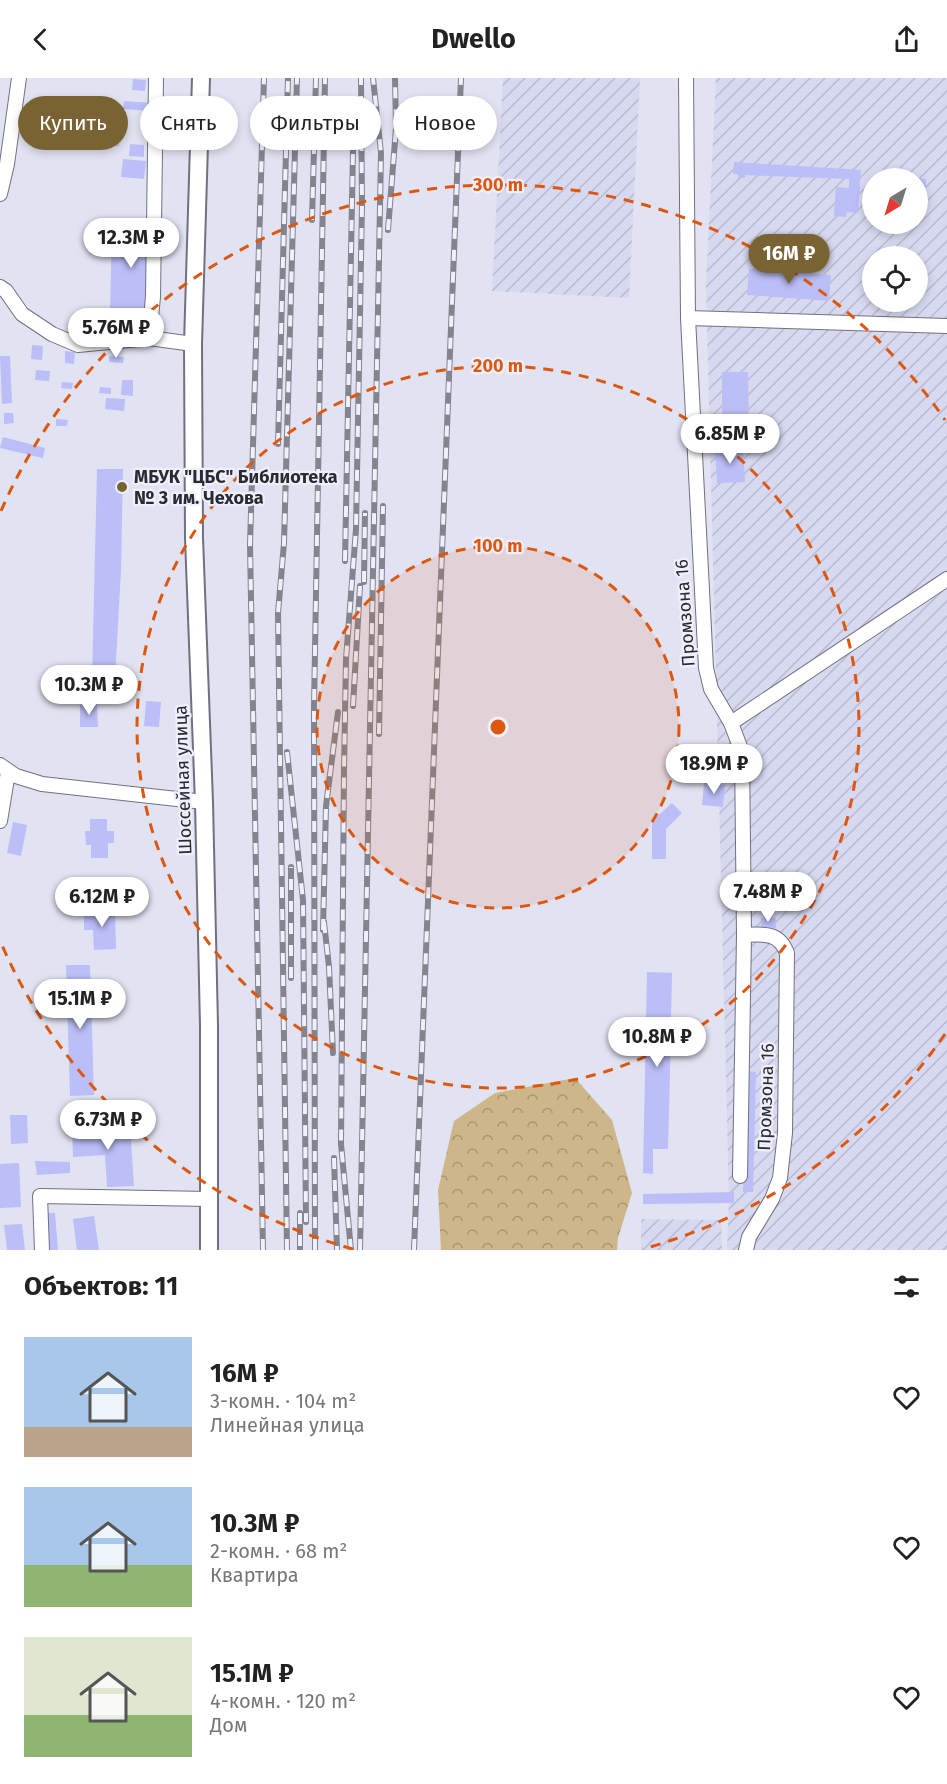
<!DOCTYPE html>
<html lang="ru">
<head>
<meta charset="utf-8">
<style>
  :root { --surface:#fff; --page:#f6f6f6; --text:#222; --muted:#767676; --accent:#7a6333 }
  body { margin:0; font-family:"Fira Sans",sans-serif; background:var(--page); color:var(--text); height:100vh; display:flex; flex-direction:column; font-size:22px; white-space:nowrap }
  * { box-sizing:border-box; margin:0 }
  p { font-size:20px; color:var(--muted) }
  .icon { flex:none; width:33px; height:33px; fill:none; stroke:currentColor; stroke-width:2; stroke-linecap:round; stroke-linejoin:round }
  .map { position:relative; height:1172px; overflow:hidden }
  .sheet { display:flex; flex-direction:column; background:var(--surface); flex:1 }
  .sheet>* { flex:none }
  .banner { position:absolute; left:18px; top:18px; width:600px; height:54px; display:flex; gap:12px }
  .needle { width:39px; rotate:218deg }
  .controls { position:absolute; left:862px; top:90px; display:grid; gap:12px }
  .controls a { display:grid; place-items:center; width:66px; height:66px; border-radius:50%; background:var(--surface); box-shadow:0 3px 9px #0003; font-size:30px }
  .price { position:absolute; translate:-50% -51px; padding:0 14px; border-radius:21px; background:#fff; color:#222; font-size:20px; line-height:39px; filter:drop-shadow(0 2px 3px #0008) }
  .price::after { content:''; position:absolute; left:50%; top:36px; width:18px; height:14px; margin-left:-9px; background:inherit; clip-path:polygon(0 0,100% 0,50% 100%) }
  .price.on { background:var(--accent); color:#fff }
  ul { padding:0; list-style:none }
  li { display:flex; align-items:center; gap:18px; height:150px; padding:0 24px }
  li span { display:grid; place-items:center; flex:none; width:168px; height:120px; border-radius:0px; color:#555 }
  li>.icon { margin-inline-start:auto }
  span .icon { width:72px; height:72px; fill:#fffc; stroke-width:1 }
  li b { font-size:26px }
  h2 { display:flex; justify-content:space-between; align-items:center; height:72px; padding:0 24px; font-size:26px }
  .chip { padding:0 21px; border-radius:27px; background:var(--surface); box-shadow:0 3px 9px #0003; font-size:21px; line-height:54px }
  .chip.on { background:var(--accent); color:#fff }
  header { display:flex; justify-content:space-between; align-items:center; height:78px; padding:0 24px; background:var(--surface); font-size:27px; font-weight:700 }
  .map>svg:first-child { display:block }
</style>
</head>
<body>
<header><svg class="icon" aria-label="back" viewBox="0 0 24 24"><path d="M15 5l-7 7 7 7"/></svg>Dwello<svg class="icon" aria-label="share" viewBox="0 0 24 24"><path d="M12 15V3M7 8l5-5 5 5M5 13v7h14v-7"/></svg></header>
<div class="map">
<svg width="947" height="1172" viewBox="0 0 947 1172">
  <defs>
    <pattern id="industrial-furrows" width="10" height="10" patternUnits="userSpaceOnUse" patternTransform="scale(1.5)"><rect width="10" height="10" fill="#d7d9f0"/><path d="M-1 1l2-2M0 10L10 0M9 11l2-2" fill="none" stroke="#b9bace"/></pattern>
    <pattern id="forest-crowns" width="20" height="18" patternUnits="userSpaceOnUse" patternTransform="scale(1.5)"><rect width="20" height="18" fill="#cdb689"/><path d="M2 6a3 3 0 1 1 6 0M12 15a3 3 0 1 1 6 0" fill="none" stroke="#a79470"/></pattern>
  </defs>
  <rect width="100%" height="100%" fill="#e1e3f2"/>
  <!-- industrial -->
  <g fill="url(#industrial-furrows)" fill-rule="evenodd">
    <polygon points="503,0 640,0 629,220 492,213"/>
    <path d="M716,0H947V1172H727L729,1120L706,206ZM873,100H918V146H873ZM873,178H918V224H873Z"/>
    <polygon points="641,1141 721,1142 722,1172 641,1172"/>
  </g>
  <!-- forest -->
  <polygon fill="url(#forest-crowns)" points="575,1000 612,1042 632,1115 618,1160 617,1172 441,1172 438,1112 454,1043 495,1015"/>
  <!-- building -->
  <g fill="#bbbef7">
    <polygon points="133,1 146,2 145,13 132,12"/>
    <polygon points="124,23 152,25 151,33 123,31"/>
    <polygon points="107,60 119,61 119,68 106,67"/>
    <polygon points="130,66 144,67 144,79 129,78"/>
    <polygon points="123,81 146,83 144,101 121,99"/>
    <polygon points="734,84 861,92 858,135 847,134 846,139 834,138 836,109 849,110 849,101 745,97 745,100 738,99 738,96 733,96"/>
    <polygon points="918,100 926,101 926,118 918,118"/>
    <polygon points="112,147 152,148 150,235 110,234"/>
    <polygon points="749,191 831,197 829,223 747,217"/>
    <polygon points="32,267 43,268 42,282 31,281"/>
    <polygon points="65,273 75,274 74,286 65,285"/>
    <polygon points="0,278 10,278 12,325 2,326"/>
    <polygon points="109,278 124,279 123,285 109,284"/>
    <polygon points="36,292 50,293 49,303 35,302"/>
    <polygon points="722,294 748,294 749,352 722,352"/>
    <polygon points="122,302 133,302 133,318 121,317"/>
    <polygon points="62,304 73,305 72,311 61,310"/>
    <polygon points="100,309 111,310 111,316 99,315"/>
    <polygon points="106,320 125,321 124,333 105,331"/>
    <polygon points="4,335 13,335 14,345 4,346"/>
    <polygon points="56,341 68,342 67,348 56,348"/>
    <polygon points="3,359 45,370 43,380 0,370"/>
    <polygon points="743,369 745,404 717,405 715,371"/>
    <polygon points="97,391 123,391 121,492 115,601 92,600"/>
    <polygon points="146,623 161,624 159,649 144,648"/>
    <polygon points="80,627 97,627 98,649 80,649"/>
    <polygon points="704,705 725,707 723,729 702,727"/>
    <polygon points="672,725 682,735 666,751 666,781 652,781 652,743"/>
    <polygon points="90,741 107,741 107,753 114,753 114,765 108,765 108,780 91,780 91,767 86,767 85,753 90,753"/>
    <polygon points="13,744 27,747 21,778 7,775"/>
    <polygon points="115,832 116,871 94,872 93,852 84,852 84,833"/>
    <rect x="761" y="840" width="15" height="10"/>
    <polygon points="66,887 90,887 94,1017 70,1018"/>
    <polygon points="647,894 672,895 671,939 660,939 659,956 671,957 668,1071 653,1071 653,1096 643,1095"/>
    <polygon points="746,993 756,994 753,1114 743,1114"/>
    <polygon points="10,1037 27,1037 28,1065 11,1066"/>
    <polygon points="130,1047 134,1108 107,1109 105,1077 73,1079 72,1050"/>
    <polygon points="35,1083 70,1084 70,1095 37,1097"/>
    <polygon points="19,1085 21,1129 0,1130 0,1086"/>
    <polygon points="734,1114 734,1125 643,1126 643,1116"/>
    <polygon points="45,1135 55,1135 58,1172 47,1172"/>
    <polygon points="94,1138 99,1172 77,1172 73,1141"/>
    <polygon points="22,1146 25,1172 7,1172 4,1147"/>
  </g>
  <g fill="none" stroke-linecap="round" stroke-linejoin="round">
    <defs>
      <g id="minor">
        <polyline points="686,0 688,240 706,590 711,611 731,645 742,674 744,857 740,1098"/>
        <polyline points="0,116 7,86 19,0"/>
        <polyline points="0,209 6,213 22,236 52,256 78,267 149,260 193,266"/>
        <polyline points="688,240 947,248"/>
        <polyline points="149,260 153,219 156,0"/>
        <polyline points="731,645 947,501"/>
        <polyline points="0,687 16,698 42,706 204,724"/>
        <polyline points="0,743 8,694"/>
        <path d="M744,857C764,856 779,854 787,875L785,1055L780,1100L772,1121L749,1159L746,1172"/>
        <polyline points="42,1172 40,1118 209,1121"/>
      </g>
      <polyline id="major" points="201,0 193,266 194,460 204,724 209,948 209,1172"/>
    </defs>
    <!-- minor casing -->
    <use href="#minor" stroke="#70717f" stroke-width="16"/>
    <!-- major casing -->
    <use href="#major" stroke="#70717f" stroke-width="20"/>
    <!-- minor -->
    <use href="#minor" stroke="#fff" stroke-width="14"/>
    <!-- major -->
    <use href="#major" stroke="#fff" stroke-width="16"/>
    <defs>
      <g id="rail">
        <polyline points="312,142 316,0"/>
        <polyline points="388,152 396,50 395,0"/>
        <polyline points="278,366 288,0"/>
        <polyline points="345,483 353,72"/>
        <polyline points="364,504 365,435"/>
        <polyline points="353,628 360,508"/>
        <polyline points="379,656 383,428"/>
        <polyline points="287,674 303,822 306,1144"/>
        <polyline points="324,844 329,889 333,975"/>
        <polyline points="323,852 326,728 338,634"/>
        <polyline points="291,900 291,789"/>
        <polyline points="334,1080 337,1172"/>
        <polyline points="300,1135 300,1172"/>
        <polyline points="263,1172 250,467 264,0"/>
        <polyline points="287,1172 278,535 284,465 297,0"/>
        <polyline points="315,1172 314,630 325,0"/>
        <polyline points="351,1172 341,1066 344,692 346,581 356,451 362,127 361,0"/>
        <polyline points="360,1172 381,75 373,0"/>
        <polyline points="414,1172 461,0"/>
      </g>
    </defs>
    <!-- rail casing -->
    <use href="#rail" stroke="#83848e" stroke-width="6"/>
    <!-- rail -->
    <use href="#rail" stroke="#eff0fd" stroke-width="4" stroke-dasharray="11" stroke-linecap="butt"/>
  </g>
  <!-- distance rings -->
  <circle cx="498" cy="649" r="181" fill="#de570e" fill-opacity=".12"/>
  <g fill="none" stroke="#de570e" stroke-width="3" stroke-dasharray="10 8">
    <circle cx="498" cy="649" r="181"/>
    <circle cx="498" cy="649" r="361"/>
    <path d="M945 956A542 542 0 0 1 643 1171M353 1171A542 542 0 0 1 1 865M1 433A542 542 0 0 1 945 342"/>
  </g>
  <!-- markers -->
  <circle fill="#7a6333" stroke="#eff0fd" stroke-width="2" cx="122" cy="409" r="6"/>
  <g text-anchor="middle" stroke-width="4.5" stroke-linejoin="round" paint-order="stroke">
    <!-- poi labels -->
    <g font-size="18" font-weight="bold" fill="#2a2b30" stroke="#eff0fd" text-anchor="start">
      <text x="134" y="405">МБУК "ЦБС" Библиотека<tspan x="134" dy="21">№ 3 им. Чехова</tspan></text>
    </g>
    <!-- street labels -->
    <g font-size="18" fill="#2a2b30" stroke="#eff0fd">
      <text transform="translate(685 535) rotate(-94)" y="6">Промзона 16</text>
      <text transform="translate(183 702) rotate(-92)" y="6">Шоссейная улица</text>
      <text transform="translate(766 1019) rotate(-88)" y="6">Промзона 16</text>
    </g>
  </g>
  <circle cx="498" cy="649" r="9" fill="#de570e" stroke="#eff0fd" stroke-width="3"/>
  <g font-size="18" text-anchor="middle" font-weight="bold" fill="#de570e" stroke="#eff0fd" stroke-width="4.5" stroke-linejoin="round" paint-order="stroke">
    <text x="498" y="113">300 m</text>
    <text x="498" y="294">200 m</text>
    <text x="498" y="474">100 m</text>
  </g>
</svg>
<div class="controls">
<a><svg class="needle" viewBox="-14 -14 28 28"><path d="M0-13l5 13h-10z" fill="#e53935"/><path d="M0 13l5-13h-10z" fill="#767676"/></svg></a>
<a><svg class="icon" aria-label="locate" viewBox="0 0 24 24"><circle cx="12" cy="12" r="6"/><path d="M12 2v4M12 18v4M2 12h4M18 12h4"/></svg></a>
</div>
<b class="price" style="left:131px;top:191px">12.3M ₽</b>
<b class="price on" style="left:789px;top:207px">16M ₽</b>
<b class="price" style="left:116px;top:281px">5.76M ₽</b>
<b class="price" style="left:730px;top:387px">6.85M ₽</b>
<b class="price" style="left:89px;top:638px">10.3M ₽</b>
<b class="price" style="left:714px;top:717px">18.9M ₽</b>
<b class="price" style="left:768px;top:845px">7.48M ₽</b>
<b class="price" style="left:102px;top:850px">6.12M ₽</b>
<b class="price" style="left:80px;top:952px">15.1M ₽</b>
<b class="price" style="left:657px;top:990px">10.8M ₽</b>
<b class="price" style="left:108px;top:1073px">6.73M ₽</b>
<div class="banner">
<a class="chip on">Купить</a>
<a class="chip">Снять</a>
<a class="chip">Фильтры</a>
<a class="chip">Новое</a>
</div>
</div>
<section class="sheet">
<h2>Объектов: 11<svg class="icon" aria-label="filters" viewBox="0 0 24 24"><path d="M4 7h16M4 17h16"/><circle cx="9" cy="7" r="2"/><circle cx="15" cy="17" r="2"/></svg></h2>
<ul>
<li><span style="background:linear-gradient(#a9c7e8 75%,#b9a48a 0)"><svg class="icon" aria-label="home" viewBox="0 0 24 24"><path d="M3 11l9-7 9 7M6 9v11h12V9"/></svg></span><div><b>16M ₽</b><p>3-комн. · 104 m²</p><p>Линейная улица</p></div><svg class="icon" aria-label="heart" viewBox="0 0 24 24"><path d="M12 20l-8-8c-3-5 5-10 8-4 3-6 11-1 8 4z"/></svg></li>
<li><span style="background:linear-gradient(#a9c7e8 65%,#8fb573 0)"><svg class="icon" aria-label="home" viewBox="0 0 24 24"><path d="M3 11l9-7 9 7M6 9v11h12V9"/></svg></span><div><b>10.3M ₽</b><p>2-комн. · 68 m²</p><p>Квартира</p></div><svg class="icon" aria-label="heart" viewBox="0 0 24 24"><path d="M12 20l-8-8c-3-5 5-10 8-4 3-6 11-1 8 4z"/></svg></li>
<li><span style="background:linear-gradient(#dfe7d0 65%,#8fb573 0)"><svg class="icon" aria-label="home" viewBox="0 0 24 24"><path d="M3 11l9-7 9 7M6 9v11h12V9"/></svg></span><div><b>15.1M ₽</b><p>4-комн. · 120 m²</p><p>Дом</p></div><svg class="icon" aria-label="heart" viewBox="0 0 24 24"><path d="M12 20l-8-8c-3-5 5-10 8-4 3-6 11-1 8 4z"/></svg></li>
</ul>
</section>
</body>
</html>
